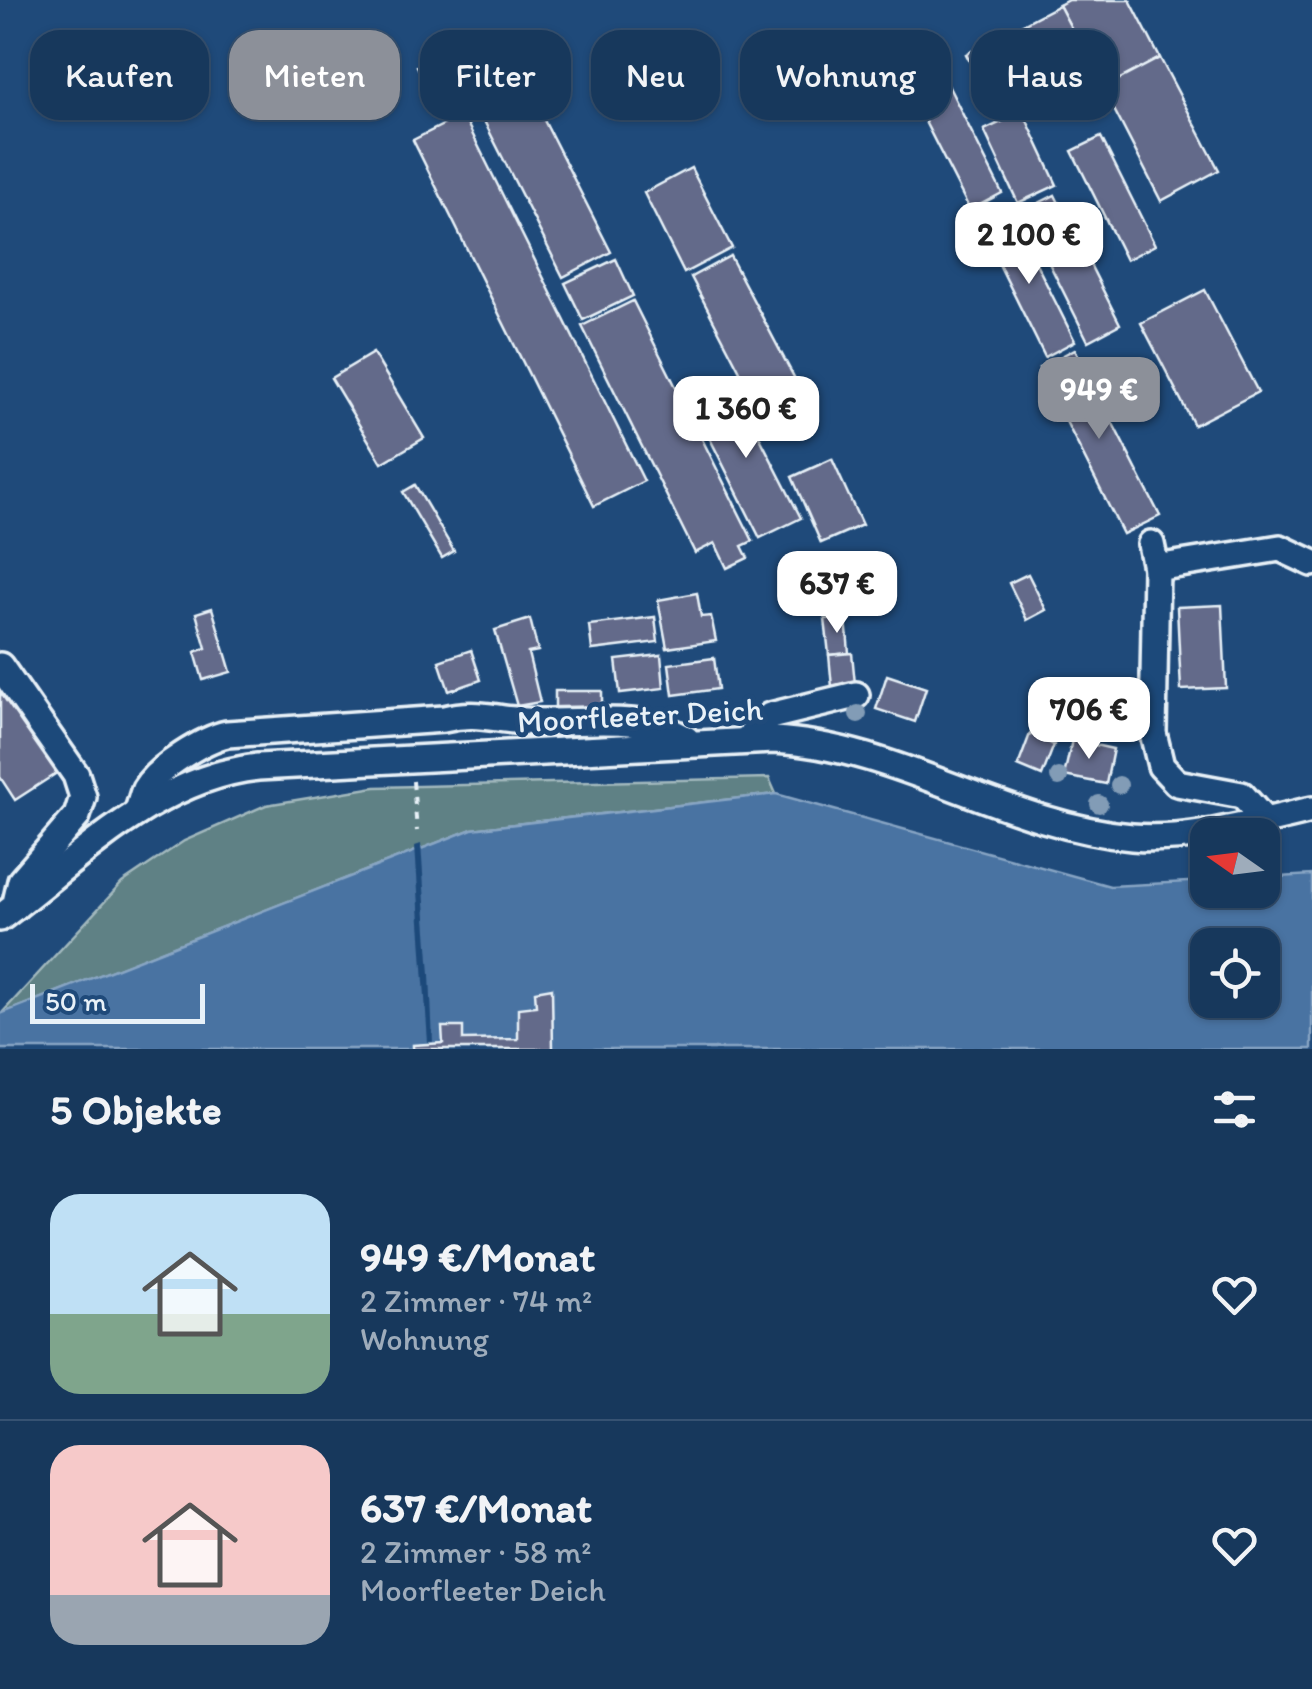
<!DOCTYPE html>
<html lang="de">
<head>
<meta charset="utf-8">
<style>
  :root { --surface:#17385c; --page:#203f62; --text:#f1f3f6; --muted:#9eacbb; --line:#365272; --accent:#8c9099 }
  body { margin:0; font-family:Itim,sans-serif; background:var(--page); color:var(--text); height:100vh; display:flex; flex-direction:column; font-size:38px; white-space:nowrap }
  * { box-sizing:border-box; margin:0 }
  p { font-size:32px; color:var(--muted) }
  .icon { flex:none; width:55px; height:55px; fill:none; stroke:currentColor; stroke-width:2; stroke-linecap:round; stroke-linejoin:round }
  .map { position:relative; height:1049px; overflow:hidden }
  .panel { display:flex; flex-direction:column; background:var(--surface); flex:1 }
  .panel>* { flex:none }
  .banner { position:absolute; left:30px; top:30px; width:1252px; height:90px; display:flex; gap:20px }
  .needle { width:65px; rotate:284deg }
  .tools { position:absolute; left:1190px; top:818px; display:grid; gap:20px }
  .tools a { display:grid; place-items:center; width:90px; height:90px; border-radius:20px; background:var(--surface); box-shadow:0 2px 8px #0004,0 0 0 2px var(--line); font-size:50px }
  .scale { position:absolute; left:30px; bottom:25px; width:175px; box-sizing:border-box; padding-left:10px; border:5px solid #e8f1f8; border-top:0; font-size:28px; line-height:35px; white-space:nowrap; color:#e8f1f8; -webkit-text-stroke:8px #1f4a7a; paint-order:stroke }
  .price { position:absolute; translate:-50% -85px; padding:0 22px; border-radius:20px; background:#fff; color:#222; font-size:32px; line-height:65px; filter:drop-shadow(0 2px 5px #0008) }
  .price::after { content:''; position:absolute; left:50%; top:60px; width:30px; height:22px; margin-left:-15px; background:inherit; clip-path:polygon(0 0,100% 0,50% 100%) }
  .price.on { background:var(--accent); color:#fff }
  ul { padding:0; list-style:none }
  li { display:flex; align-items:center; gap:30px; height:250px; padding:0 50px }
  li+li { border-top:2px solid var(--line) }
  li span { display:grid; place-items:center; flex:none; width:280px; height:200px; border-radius:30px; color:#555 }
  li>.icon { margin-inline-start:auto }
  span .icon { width:120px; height:120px; fill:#fffc; stroke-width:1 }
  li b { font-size:42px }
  h2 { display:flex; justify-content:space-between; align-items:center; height:120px; padding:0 50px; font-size:42px }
  .chip { padding:0 35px; border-radius:30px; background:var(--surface); box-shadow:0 2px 8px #0004,0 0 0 2px var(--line); font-size:35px; line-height:90px }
  .chip.on { background:var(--accent); color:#fff }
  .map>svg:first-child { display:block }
</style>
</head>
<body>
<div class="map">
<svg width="1312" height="1049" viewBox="0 0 1312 1049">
  <rect width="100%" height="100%" fill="#1f4a7a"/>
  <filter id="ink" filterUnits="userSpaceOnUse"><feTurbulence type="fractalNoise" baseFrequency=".01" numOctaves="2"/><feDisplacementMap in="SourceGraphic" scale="20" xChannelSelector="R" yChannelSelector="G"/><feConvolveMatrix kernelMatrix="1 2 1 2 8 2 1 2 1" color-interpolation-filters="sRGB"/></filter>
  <g filter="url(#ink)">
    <!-- green -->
    <polygon fill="#5e8185" stroke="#a3b9be" stroke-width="2.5" points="769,778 776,794 472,829 1,1014 122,883 184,841 266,805 375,787"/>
    <!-- water -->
    <path fill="#4873a2" stroke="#88a5c4" stroke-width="2.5" fill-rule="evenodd" d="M776,794L1110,886L1207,881L1208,890H1262L1263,878L1312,875V1049H0V1014L472,829ZM1208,945H1262V1000H1208Z"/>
    <!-- pier -->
    <polygon fill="#1f4a7a" points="421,844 430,974 433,1042 428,1043 415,846"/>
    <!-- building -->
    <g fill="#646b8a" stroke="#e8f1f8" stroke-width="2.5">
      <polygon points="1068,0 1130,0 1160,58 1103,88 1059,5"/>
      <polygon points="1059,5 1090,64 996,114 966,54"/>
      <polygon points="467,40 481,68 431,93 417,66"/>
      <polygon points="1160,58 1219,170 1161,201 1103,88"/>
      <polygon points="525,83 611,252 563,277 477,107"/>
      <polygon points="948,85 1002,193 970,210 915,102"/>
      <polygon points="1023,112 1057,185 1018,203 984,130"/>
      <polygon points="463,115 644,481 594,506 413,140"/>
      <polygon points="1101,137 1155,245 1126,260 1072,151"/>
      <polygon points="691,168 732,248 684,273 644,193"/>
      <polygon points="1055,195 1120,324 1088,341 1023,211"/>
      <polygon points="1013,217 1075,341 1045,357 983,232"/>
      <polygon points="730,256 796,381 756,402 691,277"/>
      <polygon points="616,259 633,296 583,320 565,283"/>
      <polygon points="1205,290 1258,392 1194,425 1141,323"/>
      <polygon points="633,301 753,541 742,546 748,558 727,568 715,543 695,553 582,326"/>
      <polygon points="1075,349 1160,516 1123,534 1039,368"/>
      <polygon points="373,353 424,438 382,463 331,378"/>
      <polygon points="732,383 801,518 760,538 692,403"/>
      <polygon points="832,459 862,525 821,543 792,477"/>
      <polygon points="415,485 454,551 442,558 403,492"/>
      <polygon points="1028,574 1046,610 1027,620 1009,583"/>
      <polygon points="697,593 701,617 711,616 716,641 667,648 658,600"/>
      <polygon points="1222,605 1226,688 1181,690 1177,607"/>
      <polygon points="212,608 231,672 203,680 195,652 206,648 196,613"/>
      <polygon points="655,617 658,642 592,650 589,625"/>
      <polygon points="846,618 849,653 829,655 825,619"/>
      <polygon points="530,619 538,651 528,653 540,702 517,706 495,630"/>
      <polygon points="471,650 481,680 449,691 439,661"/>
      <polygon points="852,653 855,684 832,687 829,655"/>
      <polygon points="661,655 664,688 620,693 616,660"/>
      <polygon points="714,658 718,689 673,695 669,664"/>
      <polygon points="887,675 926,688 915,722 876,709"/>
      <polygon points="0,683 60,771 15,800 0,777"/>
      <polygon points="1049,687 1070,696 1051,743 1030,734"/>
      <rect x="555" y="691" width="47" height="24"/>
      <polygon points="1030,734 1054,745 1042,776 1018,766"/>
      <polygon points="1072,740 1113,749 1106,784 1064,776"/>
      <polygon points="552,988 553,1049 413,1049 413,1045 443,1043 442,1027 463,1027 463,1040 518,1039 518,1008 536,1006 535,991"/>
    </g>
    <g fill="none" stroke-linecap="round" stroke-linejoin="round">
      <defs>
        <g id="minor">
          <polyline points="1151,544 1156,568 1153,733 1161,766 1177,783 1242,795 1265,821"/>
          <polyline points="1156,568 1280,548 1312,563"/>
          <polyline points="0,666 76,775 83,797 77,816 21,881 15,907"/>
          <polyline points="746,740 770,716 856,695"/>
          <path d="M137,813C140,806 142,796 145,789C157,768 204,739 227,734L444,719C471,712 487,717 514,720C571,728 634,708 686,739"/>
          <path d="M0,918C79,859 155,778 258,767L773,740C898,746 1007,826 1132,837C1192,842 1254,823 1312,810"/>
        </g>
      </defs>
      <!-- minor casing -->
      <use href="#minor" stroke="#e8f1f8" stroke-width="32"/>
      <!-- path -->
      <polyline stroke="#e8f1f8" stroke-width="4" stroke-dasharray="8 8" stroke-linecap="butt" points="413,781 417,831"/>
      <!-- minor -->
      <use href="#minor" stroke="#1f4a7a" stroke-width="25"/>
    </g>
    <!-- trees -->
    <g fill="#829cb6">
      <circle cx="858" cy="714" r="9"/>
      <circle cx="1059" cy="777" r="9"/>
      <circle cx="1119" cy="785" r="9"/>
      <circle cx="1099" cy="804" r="9"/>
    </g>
  </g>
  <g text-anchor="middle" stroke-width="10" stroke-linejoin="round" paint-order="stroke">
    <!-- street labels -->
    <g font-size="32" fill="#e8f1f8" stroke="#1f4a7a">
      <text transform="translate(640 715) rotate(-3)" y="11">Moorfleeter Deich</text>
    </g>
  </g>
</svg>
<div class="tools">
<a><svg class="needle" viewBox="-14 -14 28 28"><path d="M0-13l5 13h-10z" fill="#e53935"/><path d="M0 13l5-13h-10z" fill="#9eacbb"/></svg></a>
<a><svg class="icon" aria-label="locate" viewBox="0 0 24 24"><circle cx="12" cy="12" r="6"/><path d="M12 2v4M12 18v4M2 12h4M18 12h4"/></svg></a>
</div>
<div class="scale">50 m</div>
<b class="price" style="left:1029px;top:287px">2 100 €</b>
<b class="price on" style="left:1099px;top:442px">949 €</b>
<b class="price" style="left:746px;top:461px">1 360 €</b>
<b class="price" style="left:837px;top:636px">637 €</b>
<b class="price" style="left:1089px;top:762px">706 €</b>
<div class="banner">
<a class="chip">Kaufen</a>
<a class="chip on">Mieten</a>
<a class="chip">Filter</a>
<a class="chip">Neu</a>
<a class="chip">Wohnung</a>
<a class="chip">Haus</a>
</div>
</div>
<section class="panel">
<h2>5 Objekte<svg class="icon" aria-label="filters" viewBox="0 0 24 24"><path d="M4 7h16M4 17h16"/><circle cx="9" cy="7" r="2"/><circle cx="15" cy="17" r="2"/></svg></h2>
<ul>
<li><span style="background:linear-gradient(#bfe0f5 60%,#7fa58c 0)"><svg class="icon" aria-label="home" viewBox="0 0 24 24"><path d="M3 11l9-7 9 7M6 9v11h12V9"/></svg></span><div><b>949 €/Monat</b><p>2 Zimmer · 74 m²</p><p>Wohnung</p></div><svg class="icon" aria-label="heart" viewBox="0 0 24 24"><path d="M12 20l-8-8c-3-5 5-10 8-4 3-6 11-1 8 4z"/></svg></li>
<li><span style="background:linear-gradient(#f6c9c9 75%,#9aa5b1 0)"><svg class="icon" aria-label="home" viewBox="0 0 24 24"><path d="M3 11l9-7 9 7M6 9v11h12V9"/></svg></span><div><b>637 €/Monat</b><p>2 Zimmer · 58 m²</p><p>Moorfleeter Deich</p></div><svg class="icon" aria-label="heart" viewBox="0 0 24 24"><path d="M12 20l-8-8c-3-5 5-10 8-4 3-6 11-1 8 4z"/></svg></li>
</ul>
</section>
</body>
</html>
